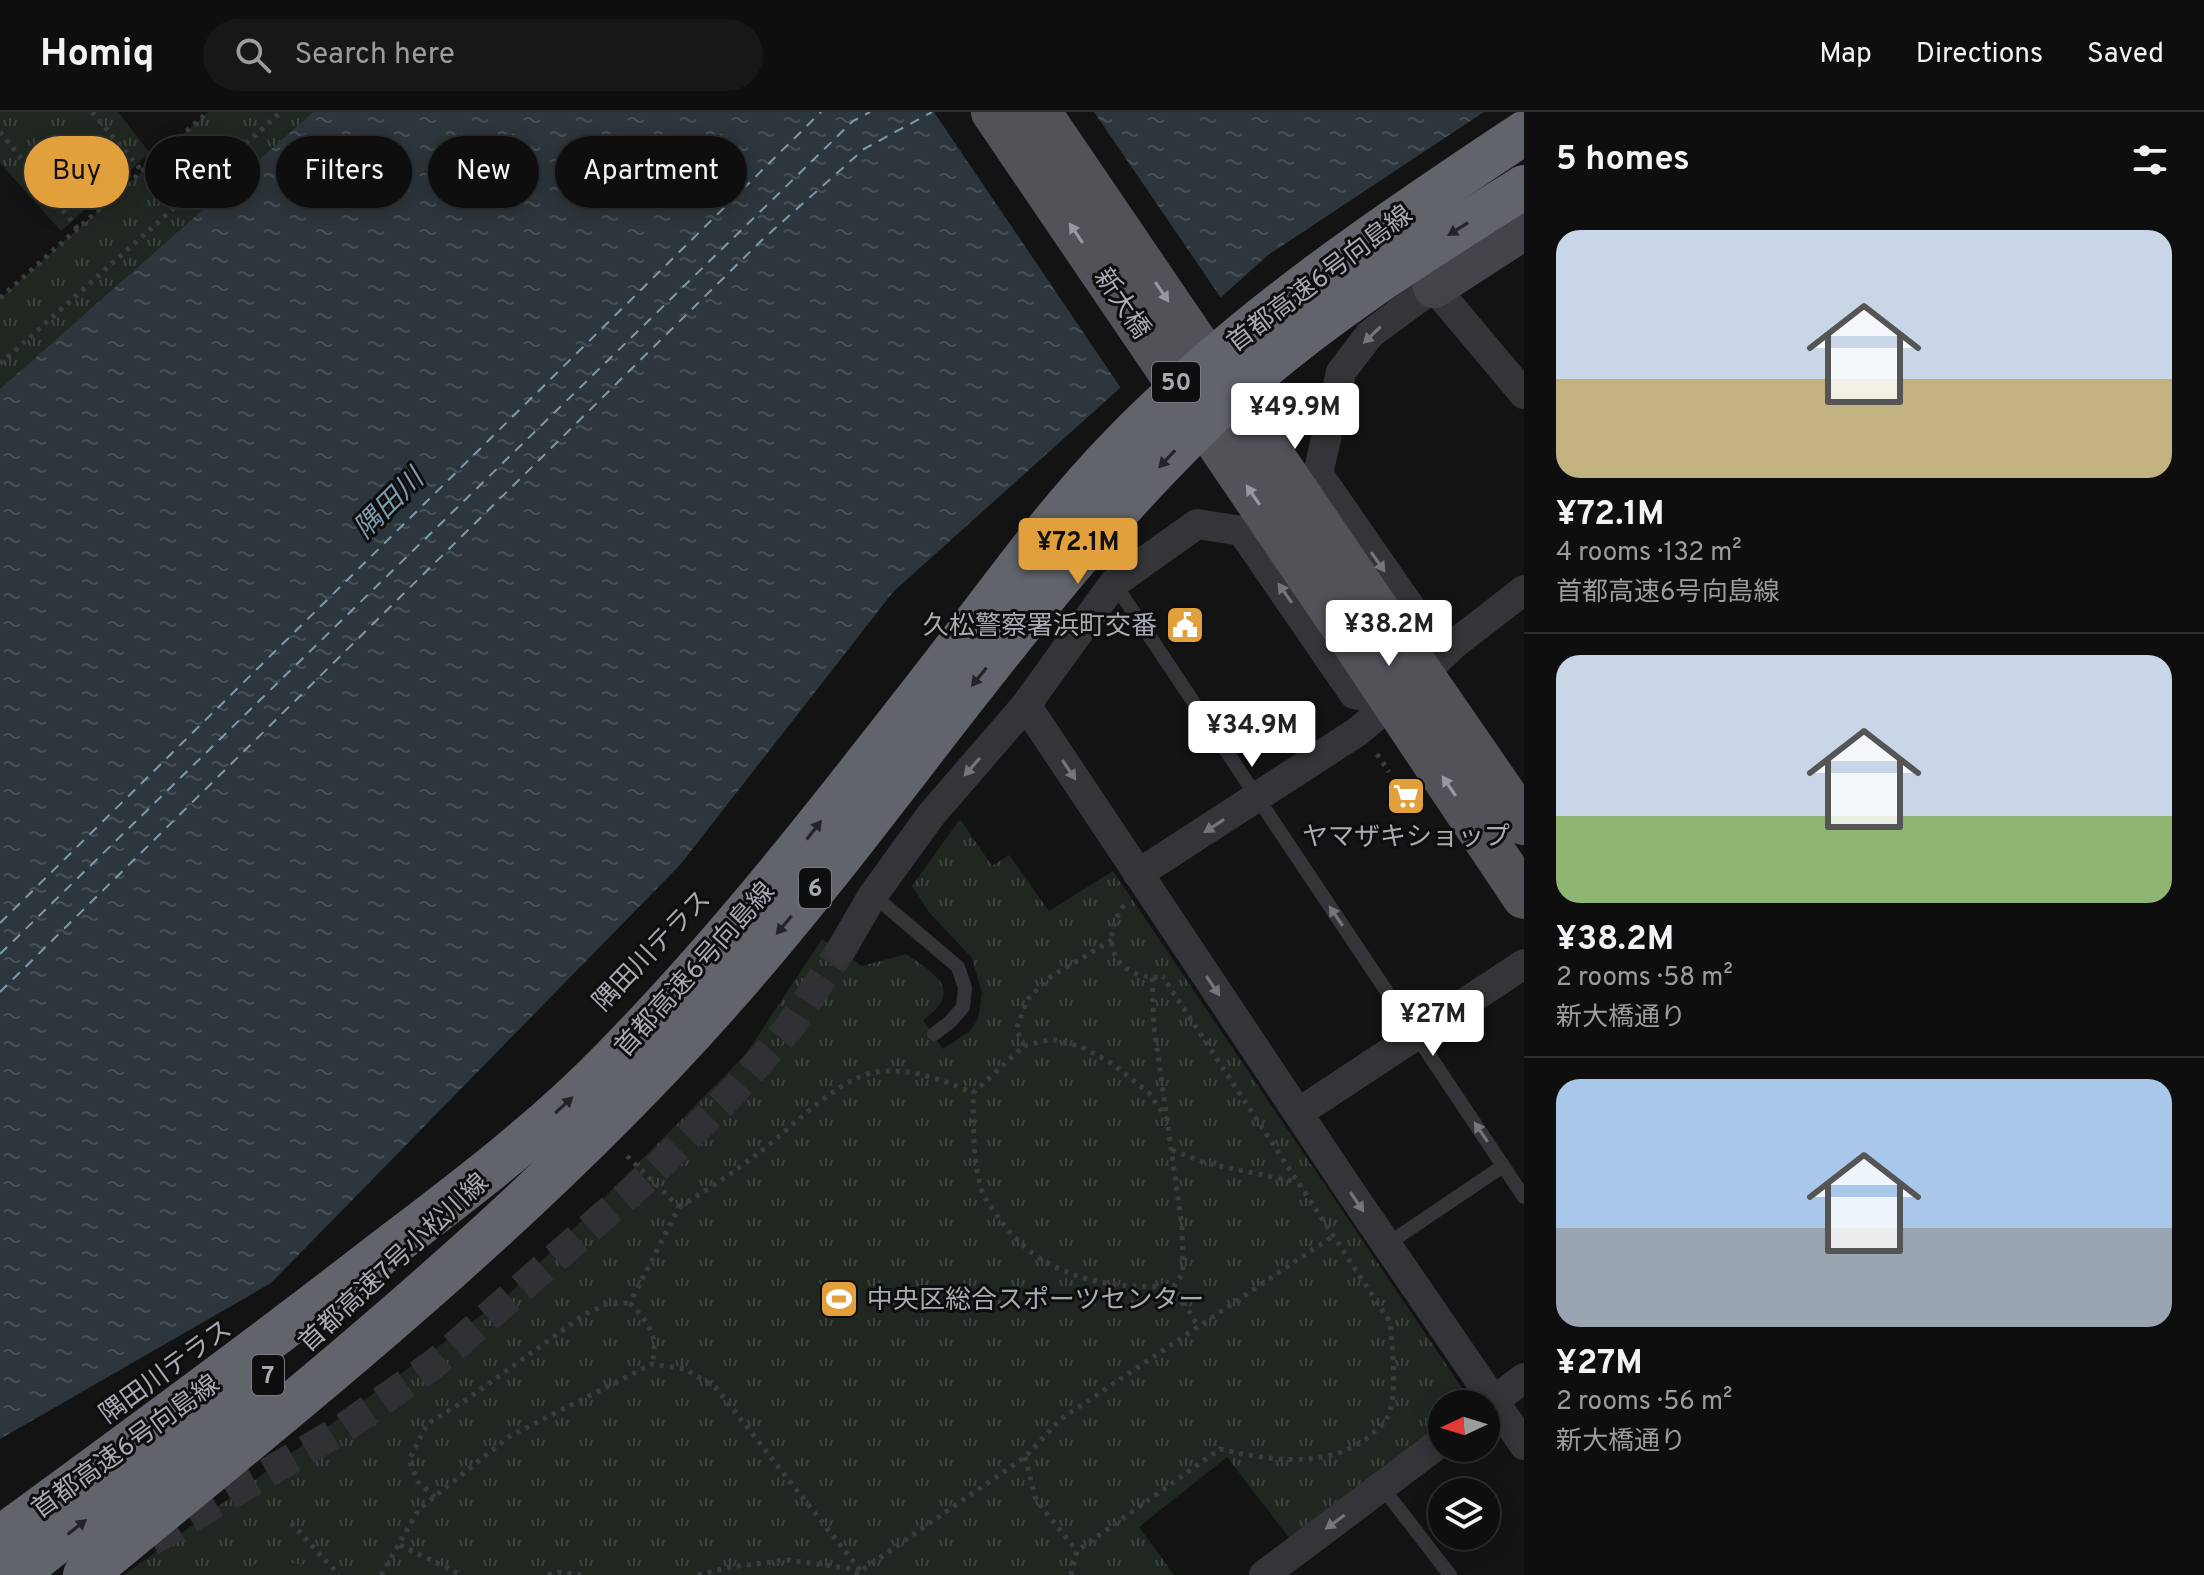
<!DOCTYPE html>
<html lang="en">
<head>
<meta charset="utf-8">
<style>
  :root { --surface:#0e0e0f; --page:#171718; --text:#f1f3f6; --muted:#9b9c9e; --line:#2e2e2f; --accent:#e2a03d }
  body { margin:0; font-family:Overpass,"Noto Sans JP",sans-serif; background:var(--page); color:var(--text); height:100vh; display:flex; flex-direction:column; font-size:30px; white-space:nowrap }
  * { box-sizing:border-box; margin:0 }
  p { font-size:26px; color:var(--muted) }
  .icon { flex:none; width:44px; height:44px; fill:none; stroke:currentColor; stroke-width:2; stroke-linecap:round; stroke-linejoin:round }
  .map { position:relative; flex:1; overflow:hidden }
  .side { display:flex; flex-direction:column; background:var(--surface); width:680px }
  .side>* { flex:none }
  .top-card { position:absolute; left:24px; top:24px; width:760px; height:72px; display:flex; gap:16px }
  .needle { width:52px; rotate:266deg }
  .fabs { position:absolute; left:1428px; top:1278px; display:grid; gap:16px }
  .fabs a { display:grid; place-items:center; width:72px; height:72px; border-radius:50%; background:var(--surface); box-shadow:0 4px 20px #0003,0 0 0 2px var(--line); font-size:40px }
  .price { position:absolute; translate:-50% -68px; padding:0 18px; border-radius:8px; background:#fff; color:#222; font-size:26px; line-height:52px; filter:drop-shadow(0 2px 4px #0008) }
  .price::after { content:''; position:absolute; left:50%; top:48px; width:24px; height:18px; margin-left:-12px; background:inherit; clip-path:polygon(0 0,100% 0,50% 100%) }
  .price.on { background:var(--accent); color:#111 }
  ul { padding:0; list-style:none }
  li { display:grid; align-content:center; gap:16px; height:424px; padding:0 32px }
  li+li { border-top:2px solid var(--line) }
  li span { display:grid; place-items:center; height:248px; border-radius:24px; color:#555 }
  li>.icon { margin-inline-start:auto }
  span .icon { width:144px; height:144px; fill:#fffc; stroke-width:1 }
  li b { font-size:34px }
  h2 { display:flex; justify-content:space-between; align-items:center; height:96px; padding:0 32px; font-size:34px }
  .chip { padding:0 28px; border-radius:36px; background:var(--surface); box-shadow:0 4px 20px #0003,0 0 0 2px var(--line); font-size:28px; line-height:72px }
  .chip.on { background:var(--accent); color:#111 }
  header { display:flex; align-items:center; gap:48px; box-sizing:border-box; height:112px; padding:0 40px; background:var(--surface); border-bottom:2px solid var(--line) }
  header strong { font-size:38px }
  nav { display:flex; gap:44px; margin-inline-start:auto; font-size:28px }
  .search { width:560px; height:72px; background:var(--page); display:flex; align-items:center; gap:20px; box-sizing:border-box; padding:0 28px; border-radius:44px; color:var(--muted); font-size:30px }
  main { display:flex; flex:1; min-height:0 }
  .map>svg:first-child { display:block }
</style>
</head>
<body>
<header>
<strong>Homiq</strong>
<div class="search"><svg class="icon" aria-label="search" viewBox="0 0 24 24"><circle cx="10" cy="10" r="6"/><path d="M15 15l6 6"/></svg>Search here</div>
<nav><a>Map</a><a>Directions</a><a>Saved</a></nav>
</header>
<main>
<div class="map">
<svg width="1524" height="1463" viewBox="0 0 1524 1463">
  <defs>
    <pattern id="park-tufts" width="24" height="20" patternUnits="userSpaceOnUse" patternTransform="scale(2)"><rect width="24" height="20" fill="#202720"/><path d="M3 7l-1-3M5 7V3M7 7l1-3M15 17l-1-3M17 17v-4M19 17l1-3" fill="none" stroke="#3d443e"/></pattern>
    <pattern id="water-ripples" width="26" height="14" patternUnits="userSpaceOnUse" patternTransform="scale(2)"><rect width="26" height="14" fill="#2d363c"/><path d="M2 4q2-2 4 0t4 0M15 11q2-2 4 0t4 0" fill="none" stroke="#485056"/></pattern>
  </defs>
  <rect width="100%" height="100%" fill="#131314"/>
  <!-- park -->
  <g fill="url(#park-tufts)">
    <polygon points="0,0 118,0 150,41 61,119 0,51"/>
    <polygon points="208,0 313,0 0,277 0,187"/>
    <path d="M960,707L992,754L1009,743L1049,799L1113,759L1462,1276L1460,1292H1442V1313L1290,1427L1227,1345L1139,1415L1174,1463H124L505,1186L746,942L822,827L862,854L906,842C935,862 965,878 923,908L943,937L970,919L978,907L982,881L972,846L929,800L912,774Z"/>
  </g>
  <!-- garden -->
  <polygon fill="#202720" points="262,1447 322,1455 329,1463 242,1463"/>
  <!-- water -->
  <polygon fill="url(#water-ripples)" points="313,0 1484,0 1268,143 893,480 680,753 271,1171 0,1327 0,277"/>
  <!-- pier -->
  <polygon fill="#131314" points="934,0 1094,0 1223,189 1123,279"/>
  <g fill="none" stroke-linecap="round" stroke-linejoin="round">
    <!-- ferry -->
    <g stroke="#7f9aac" stroke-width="2" stroke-dasharray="10 8" stroke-linecap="butt">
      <polyline points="0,811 821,0"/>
      <polyline points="0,842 853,9 870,0"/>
      <polyline points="0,880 762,128 864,37 932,0"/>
    </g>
    <!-- street-tunnel -->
    <polyline stroke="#303134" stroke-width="30" stroke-dasharray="30 15" stroke-linecap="butt" points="151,1429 342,1317 434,1252 647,1066 731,982 789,916 841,838"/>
    <!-- path -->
    <g stroke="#3a3c40" stroke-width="5" stroke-dasharray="4 6" stroke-linecap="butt">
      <polyline points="92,0 142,59"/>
      <polyline points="0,20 78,117"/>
      <polyline points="0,186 208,0"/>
      <polyline points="0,252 281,0"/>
      <polyline points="1377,642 1389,660"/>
      <path d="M1124,793C1097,832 1116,869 1165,865"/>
      <path d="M1112,828L1047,867L1028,887L1016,917L1024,934L973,981C974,1014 972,1047 982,1079C985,1089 993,1097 998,1105C1040,1165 1105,1178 1174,1174L1198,1214"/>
      <polyline points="1152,866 1154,915 1182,1114 1183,1161 1174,1174"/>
      <polyline points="1024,934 1051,927 1082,935 1113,952 1149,981 1166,1006"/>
      <polyline points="1172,1038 1205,1051 1298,1070"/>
      <polyline points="627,1044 679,1095 630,1191"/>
      <path d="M679,1095C705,1079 732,1062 756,1043C786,1021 836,968 872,961C907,954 941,967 973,981"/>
      <path d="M630,1191C649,1212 659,1224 652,1252"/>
      <polyline points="1025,1345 1036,1388 1077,1439"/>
      <polyline points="435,1385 418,1370 409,1348 427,1312 466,1288 585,1202 607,1192 630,1191"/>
      <polyline points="291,1411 339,1463"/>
      <polyline points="400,1433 462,1463"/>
      <polyline points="381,1463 419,1397 510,1324 652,1252 685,1257 716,1276 864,1463"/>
      <polyline points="548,1463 558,1460 581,1463"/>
      <polyline points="698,1463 730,1455 789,1448 860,1458"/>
      <polyline points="855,1463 1025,1345 1061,1307 1333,1124"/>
      <path d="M1071,1463L1077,1439L1220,1337C1270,1349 1332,1358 1373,1321C1377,1317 1384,1313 1386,1308C1399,1286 1392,1235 1390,1210L1163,865"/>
    </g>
    <!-- lane -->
    <g stroke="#343539" stroke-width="14">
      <polyline points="1114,471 1524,1085"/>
      <polyline points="873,783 958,855 965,876 963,895 950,910 934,922"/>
      <polyline points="1386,1133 1503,1054"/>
      <polyline points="1382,1375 1450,1463"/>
    </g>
    <!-- street -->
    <g stroke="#343539" stroke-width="30">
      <polyline points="1410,545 1415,502 1318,362 1341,260 1370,222 1434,175 1524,282"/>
      <polyline points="1026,593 1352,1082 1524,1333"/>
      <polyline points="1138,762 1357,620 1393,590 1453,533 1524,478"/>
      <polyline points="841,838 873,783 931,703 1026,593 1114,471 1197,412 1242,419 1354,582 1393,590"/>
      <polyline points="1298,1001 1524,852"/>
      <polyline points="1486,1295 1524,1266"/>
      <polyline points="1264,1463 1442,1329"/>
    </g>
    <!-- secondary -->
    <polyline stroke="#424449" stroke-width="42" points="1434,175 1524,117"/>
    <!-- primary -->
    <g stroke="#515358" stroke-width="44">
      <polyline points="1391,518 1524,711"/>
      <polyline points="1360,540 1524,785"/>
    </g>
    <!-- primary-bridge -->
    <g stroke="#515358" stroke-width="44">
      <polyline points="993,0 1360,540"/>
      <polyline points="1039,0 1391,518"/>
    </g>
    <!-- highway-bridge -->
    <g stroke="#61646a" stroke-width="44">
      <path d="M0,1426C127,1333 254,1240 378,1144C459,1082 540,1022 611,949C731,827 836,691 941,556C999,481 1053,404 1119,336C1240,211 1380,116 1524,21"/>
      <polyline points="15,1463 245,1281"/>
      <path d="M85,1463C305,1281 531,1103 721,888C893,695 1031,471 1221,293C1312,208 1419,141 1524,75"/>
    </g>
  </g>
  <!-- one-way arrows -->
  <defs><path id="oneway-solid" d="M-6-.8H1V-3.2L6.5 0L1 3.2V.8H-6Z" transform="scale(2)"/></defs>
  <g fill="#232426">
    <use href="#oneway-solid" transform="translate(1458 117) rotate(148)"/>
    <use href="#oneway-solid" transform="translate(1167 347) rotate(133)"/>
    <use href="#oneway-solid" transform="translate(979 565) rotate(129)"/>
    <use href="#oneway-solid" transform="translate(814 718) rotate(-52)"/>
    <use href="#oneway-solid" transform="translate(784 813) rotate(130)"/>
    <use href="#oneway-solid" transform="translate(564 993) rotate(-43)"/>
    <use href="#oneway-solid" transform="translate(77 1415) rotate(-38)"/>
  </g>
  <g fill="#9599a2">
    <use href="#oneway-solid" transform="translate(1076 121) rotate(-124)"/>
    <use href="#oneway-solid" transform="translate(1162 180) rotate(56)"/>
    <use href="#oneway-solid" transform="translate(1253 383) rotate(-124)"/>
    <use href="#oneway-solid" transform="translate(1449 674) rotate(-124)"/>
  </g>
  <g fill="#73767d">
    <use href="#oneway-solid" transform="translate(1372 223) rotate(136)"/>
    <use href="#oneway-solid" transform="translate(1378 450) rotate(55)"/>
    <use href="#oneway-solid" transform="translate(1285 481) rotate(-125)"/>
    <use href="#oneway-solid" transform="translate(972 655) rotate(131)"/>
    <use href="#oneway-solid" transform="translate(1069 658) rotate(56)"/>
    <use href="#oneway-solid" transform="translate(1214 714) rotate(147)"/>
    <use href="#oneway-solid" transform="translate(1336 804) rotate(-124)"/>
    <use href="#oneway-solid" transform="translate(1213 874) rotate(56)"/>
    <use href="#oneway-solid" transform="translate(1481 1020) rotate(-124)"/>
    <use href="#oneway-solid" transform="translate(1357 1090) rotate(56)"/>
    <use href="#oneway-solid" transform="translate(1335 1410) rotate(144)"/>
  </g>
  <!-- icons -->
  <defs>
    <symbol id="civic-square" viewBox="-11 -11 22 22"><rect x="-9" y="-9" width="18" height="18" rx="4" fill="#e2a03d" stroke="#0e0e0f"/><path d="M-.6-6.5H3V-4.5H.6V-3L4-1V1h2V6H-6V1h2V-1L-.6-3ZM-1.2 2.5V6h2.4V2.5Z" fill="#fff"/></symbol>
    <symbol id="supermarket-square" viewBox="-11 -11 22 22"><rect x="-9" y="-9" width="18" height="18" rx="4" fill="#e2a03d" stroke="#0e0e0f"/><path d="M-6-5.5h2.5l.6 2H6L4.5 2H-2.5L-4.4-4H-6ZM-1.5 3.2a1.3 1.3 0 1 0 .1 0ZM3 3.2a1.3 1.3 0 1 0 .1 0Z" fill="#fff"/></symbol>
    <symbol id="stadium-square" viewBox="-11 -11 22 22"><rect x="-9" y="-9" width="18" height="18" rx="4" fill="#e2a03d" stroke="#0e0e0f"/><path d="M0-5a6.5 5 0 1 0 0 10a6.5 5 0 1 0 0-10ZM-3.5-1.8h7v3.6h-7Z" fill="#fff"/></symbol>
  </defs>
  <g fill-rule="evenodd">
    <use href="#civic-square" x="1163" y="491" width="44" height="44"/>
    <use href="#supermarket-square" x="1384" y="662" width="44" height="44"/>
    <use href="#stadium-square" x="817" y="1165" width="44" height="44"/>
  </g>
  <g text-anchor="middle" stroke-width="6" stroke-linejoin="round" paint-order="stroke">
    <!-- shield labels -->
    <g fill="#0e0e0f" stroke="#787c82" stroke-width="2">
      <rect x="1152" y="250" width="48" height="40" rx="6"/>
      <rect x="799" y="756" width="32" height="40" rx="6"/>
      <rect x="252" y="1243" width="32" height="40" rx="6"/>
    </g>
    <g font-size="24" font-weight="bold" fill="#a6abb4">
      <text x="1176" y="278">50</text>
      <text x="815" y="784">6</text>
      <text x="268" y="1271">7</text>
    </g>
    <!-- street labels -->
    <g font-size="26" fill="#a6abb4" stroke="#0e0e0f">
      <text transform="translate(1319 166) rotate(-37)" y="9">首都高速6号向島線</text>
      <text transform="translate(1123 191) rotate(56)" y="9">新大橋</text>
      <text transform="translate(651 838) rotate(-46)" y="9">隅田川テラス</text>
      <text transform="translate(694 857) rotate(-48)" y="9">首都高速6号向島線</text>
      <text transform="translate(393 1150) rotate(-43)" y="9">首都高速7号小松川線</text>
      <text transform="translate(165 1259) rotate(-36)" y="9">隅田川テラス</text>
      <text transform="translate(125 1334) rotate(-36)" y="9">首都高速6号向島線</text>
    </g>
    <!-- poi labels -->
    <g font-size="26" fill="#a6abb4" stroke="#0e0e0f" text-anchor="end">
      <text x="1157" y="522">久松警察署浜町交番</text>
      <text x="1406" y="733" text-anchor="middle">ヤマザキショップ</text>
      <text x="867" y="1196" text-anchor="start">中央区総合スポーツセンター</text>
    </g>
    <!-- water labels -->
    <g font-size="28" font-style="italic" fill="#7f9aac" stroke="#0e0e0f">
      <text transform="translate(388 391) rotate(-45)" y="10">隅田川</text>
    </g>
  </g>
</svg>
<div class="fabs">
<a><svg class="needle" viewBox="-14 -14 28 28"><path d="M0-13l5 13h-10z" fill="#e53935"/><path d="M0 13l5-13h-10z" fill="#9b9c9e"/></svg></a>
<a><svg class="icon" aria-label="layers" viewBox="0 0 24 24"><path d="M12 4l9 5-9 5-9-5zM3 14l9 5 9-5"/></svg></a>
</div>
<b class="price" style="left:1295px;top:339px">¥49.9M</b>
<b class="price on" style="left:1078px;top:474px">¥72.1M</b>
<b class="price" style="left:1389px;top:556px">¥38.2M</b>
<b class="price" style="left:1252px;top:657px">¥34.9M</b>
<b class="price" style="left:1433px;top:946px">¥27M</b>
<div class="top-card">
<a class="chip on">Buy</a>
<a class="chip">Rent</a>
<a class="chip">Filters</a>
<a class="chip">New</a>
<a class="chip">Apartment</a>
</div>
</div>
<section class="side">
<h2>5 homes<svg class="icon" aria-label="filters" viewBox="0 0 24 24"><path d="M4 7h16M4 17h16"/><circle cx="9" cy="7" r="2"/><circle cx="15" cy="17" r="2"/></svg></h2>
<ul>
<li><span style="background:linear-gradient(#c9d6e8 60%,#c2b280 0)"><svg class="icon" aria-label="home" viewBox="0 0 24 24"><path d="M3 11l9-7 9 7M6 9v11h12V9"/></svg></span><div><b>¥72.1M</b><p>4 rooms · 132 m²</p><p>首都高速6号向島線</p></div></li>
<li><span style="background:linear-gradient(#c9d6e8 65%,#8fb573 0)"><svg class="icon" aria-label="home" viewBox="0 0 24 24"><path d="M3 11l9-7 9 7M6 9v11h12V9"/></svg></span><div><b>¥38.2M</b><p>2 rooms · 58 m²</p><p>新大橋通り</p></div></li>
<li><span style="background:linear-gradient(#a9c7e8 60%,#9aa5b1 0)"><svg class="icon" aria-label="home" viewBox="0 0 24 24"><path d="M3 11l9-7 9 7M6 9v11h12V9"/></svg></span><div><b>¥27M</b><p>2 rooms · 56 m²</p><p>新大橋通り</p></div></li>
</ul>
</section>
</main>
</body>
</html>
